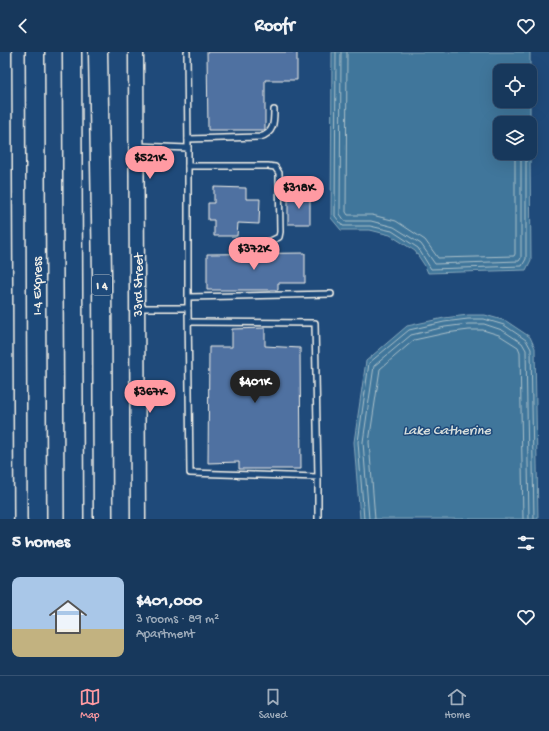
<!DOCTYPE html>
<html lang="en">
<head>
<meta charset="utf-8">
<style>
  :root { --surface:#17385c; --page:#244365; --text:#f1f3f6; --muted:#9eacbb; --line:#365272; --accent:#ff9aa2 }
  body { margin:0; font-family:"Gochi Hand",sans-serif; background:var(--page); color:var(--text); height:100vh; display:flex; flex-direction:column; font-size:15px; white-space:nowrap }
  * { box-sizing:border-box; margin:0 }
  p { font-size:13px; color:var(--muted) }
  .icon { flex:none; width:22px; height:22px; fill:none; stroke:currentColor; stroke-width:2; stroke-linecap:round; stroke-linejoin:round }
  .map { position:relative; height:467px; overflow:hidden }
  .details { display:flex; flex-direction:column; background:var(--surface); flex:1 }
  .details>* { flex:none }
  .tools { position:absolute; left:493px; top:12px; display:grid; gap:8px }
  .tools a { display:grid; place-items:center; width:44px; height:44px; border-radius:8px; background:var(--surface); box-shadow:0 4px 16px #0002,0 0 0 1px var(--line); font-size:20px }
  .price { position:absolute; translate:-50% -34px; padding:0 9px; border-radius:14px; background:var(--accent); color:#111; font-size:13px; line-height:26px; filter:drop-shadow(0 1px 2px #0008) }
  .price::after { content:''; position:absolute; left:50%; top:24px; width:12px; height:9px; margin-left:-6px; background:inherit; clip-path:polygon(0 0,100% 0,50% 100%) }
  .price.current { background:#222; color:#fff }
  ul { padding:0; list-style:none }
  li { display:flex; align-items:center; gap:12px; height:100px; padding:0 12px }
  li span { display:grid; place-items:center; flex:none; width:112px; height:80px; border-radius:8px; color:#555 }
  li>.icon { margin-inline-start:auto }
  span .icon { width:48px; height:48px; fill:#fffc; stroke-width:1 }
  li b { font-size:17px }
  h2 { display:flex; justify-content:space-between; align-items:center; height:48px; padding:0 12px; font-size:17px }
  header { display:flex; justify-content:space-between; align-items:center; height:52px; padding:0 12px; background:var(--surface); font-size:18px; font-weight:800 }
  .tab-bar { display:flex; justify-content:space-around; align-items:center; height:56px; border-top:1px solid var(--line); background:var(--surface); font-size:11px; color:var(--muted) }
  .tab-bar a { display:grid; justify-items:center; gap:2px }
  .tab-bar .current { color:var(--accent) }
  .map>svg:first-child { display:block }
</style>
</head>
<body>
<header><svg class="icon" aria-label="back" viewBox="0 0 24 24"><path d="M15 5l-7 7 7 7"/></svg>Roofr<svg class="icon" aria-label="heart" viewBox="0 0 24 24"><path d="M12 20l-8-8c-3-5 5-10 8-4 3-6 11-1 8 4z"/></svg></header>
<div class="map">
<svg width="549" height="467" viewBox="0 0 549 467">
  <rect width="100%" height="100%" fill="#1f4a7a"/>
  <filter id="ink" filterUnits="userSpaceOnUse"><feTurbulence type="fractalNoise" baseFrequency=".025" numOctaves="2"/><feDisplacementMap in="SourceGraphic" scale="8" xChannelSelector="R" yChannelSelector="G"/><feConvolveMatrix kernelMatrix="1 2 1 2 8 2 1 2 1" color-interpolation-filters="sRGB"/></filter>
  <g filter="url(#ink)">
    <!-- water -->
    <g fill="#3f769b" stroke="#87a7ba">
      <polygon points="332,0 530,0 530,19 500,19 500,49 530,49 530,71 500,71 500,101 530,101 531,208 526,218 428,221 425,214 415,199 390,183 370,178 341,178 331,166"/>
      <polygon points="468,263 485,263 506,269 530,285 535,296 538,467 360,467 354,390 366,309 407,274 444,266"/>
    </g>
    <g fill="none" stroke-linecap="round" stroke-linejoin="round">
      <!-- shore -->
      <g stroke="#acc0c9" stroke-width="1">
        <polyline points="336,0 335,164 343,174 370,174 392,179 418,196 431,217 522,214 526,207 526,101"/>
        <polyline points="341,0 340,162 345,169 371,169 394,175 421,192 435,212 519,209 521,206 521,101"/>
        <polyline points="347,0 346,160 348,163 372,163 396,169 425,188 438,206 514,204 515,202 515,101"/>
        <polyline points="364,467 358,390 369,311 409,278 444,270 468,267 484,267 504,273 526,288 531,297 534,467"/>
        <polyline points="369,467 363,390 374,314 411,283 445,275 468,272 484,272 502,278 522,291 526,298 529,467"/>
        <polyline points="375,467 369,390 380,317 414,288 446,281 469,278 483,278 499,283 518,295 520,300 523,467"/>
      </g>
    </g>
    <!-- building -->
    <g fill="#5071a1" stroke="#f4f1e8">
      <polygon points="207,0 297,0 297,28 265,28 265,78 208,78"/>
      <polygon points="214,135 246,136 246,147 260,147 259,172 238,171 237,184 214,184 214,168 208,168 208,151 214,151"/>
      <rect x="288" y="145" width="22" height="27"/>
      <polygon points="305,201 305,231 278,231 278,238 207,238 207,202"/>
      <polygon points="265,276 265,294 300,296 301,417 239,417 239,410 208,411 209,295 232,295 232,277"/>
    </g>
    <g fill="none" stroke-linecap="round" stroke-linejoin="round">
      <defs>
        <g id="lane">
          <polyline points="187,0 188,96"/>
          <path d="M188,87L260,85C274,81 274,71 274,58"/>
          <polyline points="138,94 188,96 188,256 138,256"/>
          <path d="M188,114H268L275,115L279,121L280,180L279,185C269,191 261,191 250,191"/>
          <polyline points="188,245 331,242"/>
          <polyline points="188,256 190,421 318,425 318,467"/>
          <polyline points="189,270 315,271 318,425"/>
        </g>
        <polyline id="secondary" points="136,0 138,467"/>
        <g id="highway">
          <polyline points="2,0 4,467"/>
          <polyline points="35,0 37,467"/>
          <polyline points="72,0 74,467"/>
          <polyline points="98,0 102,221 103,467"/>
        </g>
      </defs>
      <!-- lane casing -->
      <use href="#lane" stroke="#f4f1e8" stroke-width="8"/>
      <!-- secondary casing -->
      <use href="#secondary" stroke="#f4f1e8" stroke-width="17"/>
      <!-- highway casing -->
      <use href="#highway" stroke="#f4f1e8" stroke-width="21"/>
      <!-- lane -->
      <use href="#lane" stroke="#1f4a7a" stroke-width="5"/>
      <!-- secondary -->
      <use href="#secondary" stroke="#1f4a7a" stroke-width="14"/>
      <!-- highway -->
      <use href="#highway" stroke="#1f4a7a" stroke-width="18"/>
    </g>
  </g>
  <g text-anchor="middle" stroke-width="3" stroke-linejoin="round" paint-order="stroke">
    <!-- shield labels -->
    <rect fill="#1f4a7a" stroke="#b4bfc7" stroke-width="1" x="92" y="223" width="20" height="20" rx="3"/>
    <g font-size="12" font-weight="bold" fill="#f4f1e8">
      <text x="102" y="237">I 4</text>
    </g>
    <!-- street labels -->
    <g font-size="13" fill="#f4f1e8" stroke="#1f4a7a">
      <text transform="translate(137 233) rotate(-90)" y="5">33rd Street</text>
      <text transform="translate(36 234) rotate(-90)" y="5">I-4 Express</text>
    </g>
    <!-- water labels -->
    <g font-size="14" font-style="italic" fill="#d9dfdc" stroke="#1f4a7a">
      <text x="447" y="382">Lake Catherine</text>
    </g>
  </g>
</svg>
<div class="tools">
<a><svg class="icon" aria-label="locate" viewBox="0 0 24 24"><circle cx="12" cy="12" r="6"/><path d="M12 2v4M12 18v4M2 12h4M18 12h4"/></svg></a>
<a><svg class="icon" aria-label="layers" viewBox="0 0 24 24"><path d="M12 4l9 5-9 5-9-5zM3 14l9 5 9-5"/></svg></a>
</div>
<b class="price" style="left:150px;top:128px">$521K</b>
<b class="price" style="left:299px;top:158px">$318K</b>
<b class="price" style="left:254px;top:219px">$372K</b>
<b class="price current" style="left:255px;top:352px">$401K</b>
<b class="price" style="left:150px;top:362px">$367K</b>
</div>
<section class="details">
<h2>5 homes<svg class="icon" aria-label="filters" viewBox="0 0 24 24"><path d="M4 7h16M4 17h16"/><circle cx="9" cy="7" r="2"/><circle cx="15" cy="17" r="2"/></svg></h2>
<ul>
<li><span style="background:linear-gradient(#a9c7e8 65%,#c2b280 0)"><svg class="icon" aria-label="home" viewBox="0 0 24 24"><path d="M3 11l9-7 9 7M6 9v11h12V9"/></svg></span><div><b>$401,000</b><p>3 rooms · 89 m²</p><p>Apartment</p></div><svg class="icon" aria-label="heart" viewBox="0 0 24 24"><path d="M12 20l-8-8c-3-5 5-10 8-4 3-6 11-1 8 4z"/></svg></li>
</ul>
</section>
<nav class="tab-bar">
<a class="current"><svg class="icon" aria-label="map" viewBox="0 0 24 24"><path d="M3 6l6-2 6 2 6-2v14l-6 2-6-2-6 2zM9 4v14M15 6v14"/></svg>Map</a>
<a><svg class="icon" aria-label="saved" viewBox="0 0 24 24"><path d="M7 4h10v16l-5-4-5 4z"/></svg>Saved</a>
<a><svg class="icon" aria-label="home" viewBox="0 0 24 24"><path d="M3 11l9-7 9 7M6 9v11h12V9"/></svg>Home</a>
</nav>
</body>
</html>
